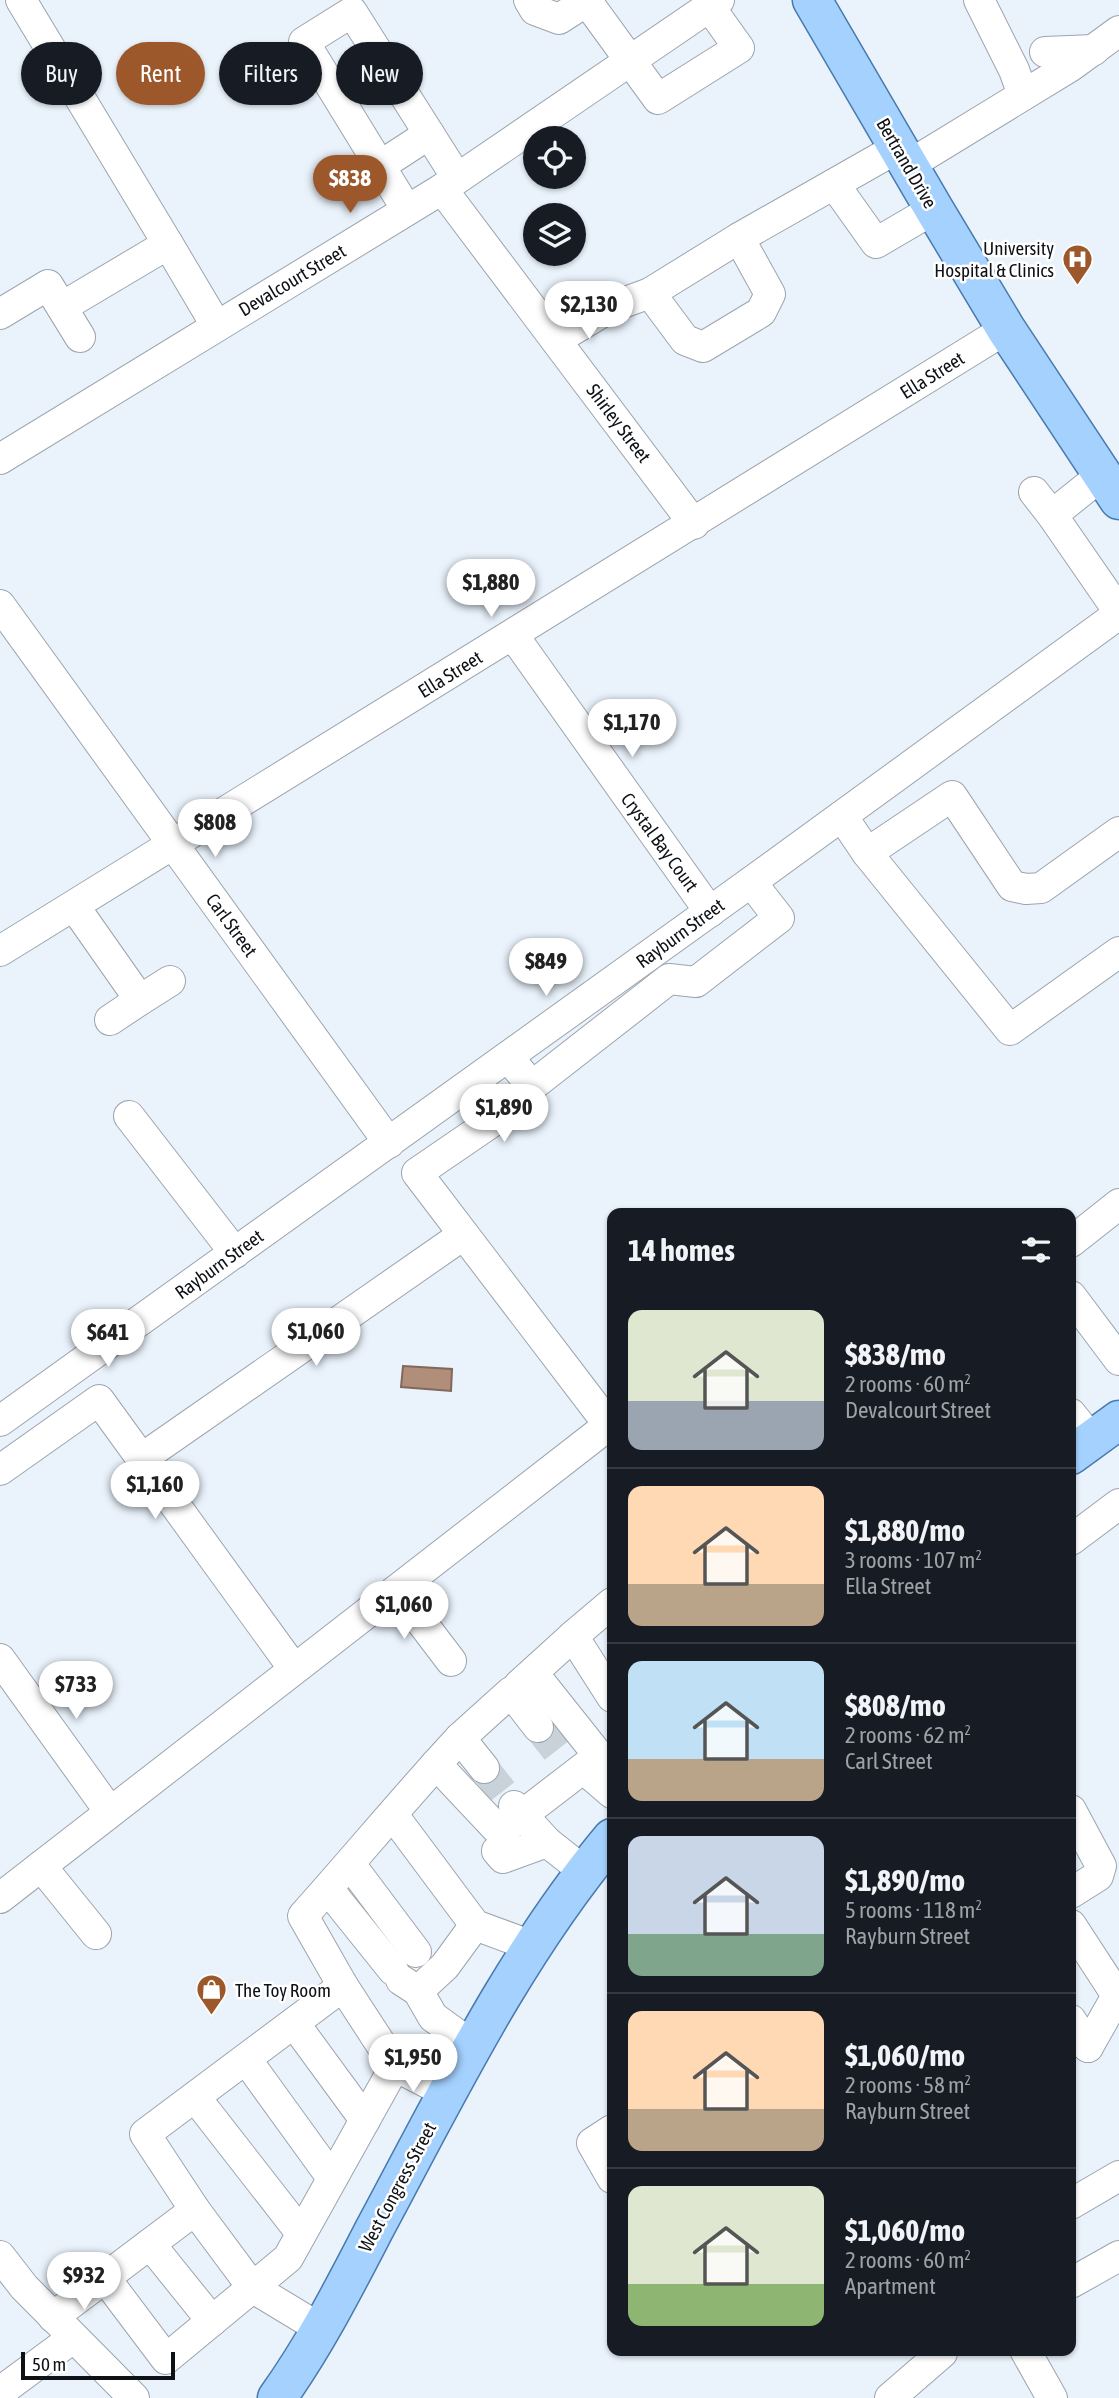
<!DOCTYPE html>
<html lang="en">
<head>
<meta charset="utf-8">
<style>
  :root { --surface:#171b24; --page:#242831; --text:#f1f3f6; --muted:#9ea1a6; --line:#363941; --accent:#9c582a }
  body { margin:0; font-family:"Asap Condensed",sans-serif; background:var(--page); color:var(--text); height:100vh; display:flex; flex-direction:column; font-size:26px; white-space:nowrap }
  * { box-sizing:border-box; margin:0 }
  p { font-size:23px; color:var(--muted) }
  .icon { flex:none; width:38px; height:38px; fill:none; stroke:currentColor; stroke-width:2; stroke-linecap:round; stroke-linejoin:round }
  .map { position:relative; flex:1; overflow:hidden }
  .panel { position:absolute; left:607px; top:1208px; width:469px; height:1148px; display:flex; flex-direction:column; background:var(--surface); border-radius:14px; box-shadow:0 2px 5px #0004 }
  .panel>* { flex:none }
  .top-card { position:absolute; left:21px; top:42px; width:481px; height:63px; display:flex; gap:14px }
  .buttons { position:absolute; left:523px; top:126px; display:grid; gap:14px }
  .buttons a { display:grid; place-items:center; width:63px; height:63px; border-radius:50%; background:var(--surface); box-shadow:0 2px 5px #0004; font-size:35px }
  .scale { position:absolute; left:21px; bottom:18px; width:154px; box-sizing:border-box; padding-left:7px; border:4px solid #0e1115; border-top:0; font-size:19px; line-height:24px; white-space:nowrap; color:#0e1115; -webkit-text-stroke:5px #fff; paint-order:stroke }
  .price { position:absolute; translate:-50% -60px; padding:0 16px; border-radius:24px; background:#fff; color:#222; font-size:23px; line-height:46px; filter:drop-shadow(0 2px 4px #0008) }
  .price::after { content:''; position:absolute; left:50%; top:42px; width:21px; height:16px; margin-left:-10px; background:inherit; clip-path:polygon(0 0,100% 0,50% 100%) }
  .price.on { background:var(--accent); color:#fff }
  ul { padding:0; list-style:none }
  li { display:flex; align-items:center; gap:21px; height:175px; padding:0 21px }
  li+li { border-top:2px solid var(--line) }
  li span { display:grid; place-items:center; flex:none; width:196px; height:140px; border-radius:14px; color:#555 }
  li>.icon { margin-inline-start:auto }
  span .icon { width:84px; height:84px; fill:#fffc; stroke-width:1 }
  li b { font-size:30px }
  h2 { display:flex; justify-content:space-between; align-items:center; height:84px; padding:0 21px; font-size:30px }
  .tag { padding:0 24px; border-radius:32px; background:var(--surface); box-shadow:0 2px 5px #0004; font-size:24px; line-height:63px }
  .tag.on { background:var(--accent); color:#fff }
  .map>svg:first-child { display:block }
</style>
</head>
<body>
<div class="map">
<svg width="1119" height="2398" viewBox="0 0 1119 2398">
  <rect width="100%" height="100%" fill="#eaf3fc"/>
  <!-- water -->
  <polygon fill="#b18e7a" stroke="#80685c" stroke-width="2" points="403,1366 452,1369 451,1391 401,1387"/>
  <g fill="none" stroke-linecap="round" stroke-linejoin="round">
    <!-- minor-tunnel -->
    <g stroke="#c9d1d9" stroke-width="30" stroke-dasharray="30 15" stroke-linecap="butt">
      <polyline points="538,1727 567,1764"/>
      <polyline points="484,1768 514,1806"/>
    </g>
    <defs>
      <g id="minor">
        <polyline points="21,0 168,244"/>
        <polyline points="529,0 535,10 559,19 587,1"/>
        <polyline points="586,0 658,99 739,48 709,6"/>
        <polyline points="979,0 1014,70 1023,95"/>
        <polyline points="1045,52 1094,50"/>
        <polyline points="909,165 1071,66 1119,31"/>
        <polyline points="380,166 429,134"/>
        <polyline points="834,184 876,243 934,209"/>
        <polyline points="442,189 694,524"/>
        <polyline points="407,210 304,42 352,12 457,178"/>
        <polyline points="650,293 685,340 703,347 761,312 770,294 739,238"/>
        <polyline points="62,307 168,244 216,325"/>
        <polyline points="0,314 48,285 80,337"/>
        <polyline points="556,340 609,308 650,293 739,238 899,147"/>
        <polyline points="0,459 442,189 719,0"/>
        <polyline points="1102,475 1052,515 1119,612"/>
        <polyline points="1034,492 1052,515"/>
        <polyline points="0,605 389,1143"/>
        <polyline points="513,635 710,912"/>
        <polyline points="842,816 867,853 952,796 1012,886 1026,889 1041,888 1119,832"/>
        <polyline points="867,853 1010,1030 1119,952"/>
        <polyline points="74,906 140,1000 170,981"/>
        <polyline points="0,951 1006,329"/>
        <polyline points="110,1020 140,1000"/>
        <polyline points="508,1057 532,1086 669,979 696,982 779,918 751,882"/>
        <polyline points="468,1086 493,1121 417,1173 609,1425"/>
        <polyline points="129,1116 235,1253"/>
        <polyline points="1071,1242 1119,1204"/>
        <polyline points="1071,1296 1119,1360"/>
        <polyline points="1071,1414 1092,1440"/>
        <polyline points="0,1421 751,882 1119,614"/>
        <polyline points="141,1459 463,1235"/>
        <polyline points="0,1470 99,1400 294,1669"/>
        <polyline points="1071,1540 1119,1504"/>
        <polyline points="397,1590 451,1661"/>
        <polyline points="612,1603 573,1636 612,1697"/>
        <polyline points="0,1659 110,1812"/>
        <polyline points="519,1685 573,1636"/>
        <polyline points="436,1764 500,1832 599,1756 533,1673"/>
        <polyline points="484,1768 460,1738 511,1692 538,1727"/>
        <polyline points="584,1769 612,1793"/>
        <polyline points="514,1806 547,1842 585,1872"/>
        <polyline points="1071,1810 1101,1866 1098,1876 1071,1893"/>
        <polyline points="393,1815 475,1925 532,1946"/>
        <polyline points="497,1851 503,1858 547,1842"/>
        <polyline points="350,1864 416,1952"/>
        <polyline points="41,1866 96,1934"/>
        <polyline points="328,1889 393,1970"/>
        <polyline points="0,1898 609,1425 612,1430"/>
        <polyline points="1071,1925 1116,1994"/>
        <polyline points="401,1980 418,1991 433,2017 473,2046"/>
        <path d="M343,1986L303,1916C356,1857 406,1796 460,1738"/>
        <polyline points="418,1991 445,1966 475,1925"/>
        <polyline points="1071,2020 1088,2047"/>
        <polyline points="294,2023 365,2120"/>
        <polyline points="1088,2047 1119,1992"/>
        <polyline points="246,2059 332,2178"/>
        <polyline points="195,2097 301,2233"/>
        <polyline points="612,2130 592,2143 612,2178"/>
        <polyline points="1071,2204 1119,2176"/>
        <polyline points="195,2210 145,2134 343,1986 395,2066"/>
        <polyline points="150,2244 212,2321"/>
        <polyline points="0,2256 24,2287 134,2398"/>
        <polyline points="105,2278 166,2359 288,2258 395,2066 447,2093"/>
        <polyline points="1071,2283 1119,2256"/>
        <polyline points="53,2317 195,2210 253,2288 321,2329"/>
        <polyline points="1025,2350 1052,2398"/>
        <polyline points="0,2392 73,2338"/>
        <polyline points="890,2398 942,2353"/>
      </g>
      <g id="major">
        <polyline points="812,0 934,209 1006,329 1119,500"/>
        <polyline points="1071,1455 1119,1420"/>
        <path d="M277,2398C315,2345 345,2286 375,2228C447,2094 514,1955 612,1838"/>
      </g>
    </defs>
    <!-- minor casing -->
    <use href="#minor" stroke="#9ca4ad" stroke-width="32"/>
    <!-- major casing -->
    <use href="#major" stroke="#487aac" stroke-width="41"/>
    <!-- minor -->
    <use href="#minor" stroke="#fff" stroke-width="30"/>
    <!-- major -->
    <use href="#major" stroke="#a4d1fe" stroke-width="38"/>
  </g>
  <!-- icons -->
  <defs>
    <symbol id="hospital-pin" viewBox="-11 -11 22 30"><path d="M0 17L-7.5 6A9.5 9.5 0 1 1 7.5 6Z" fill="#9c582a" stroke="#fff"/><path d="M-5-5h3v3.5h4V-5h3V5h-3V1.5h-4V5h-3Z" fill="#fff"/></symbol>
    <symbol id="shop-pin" viewBox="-11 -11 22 30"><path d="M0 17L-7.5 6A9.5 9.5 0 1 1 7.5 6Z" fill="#9c582a" stroke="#fff"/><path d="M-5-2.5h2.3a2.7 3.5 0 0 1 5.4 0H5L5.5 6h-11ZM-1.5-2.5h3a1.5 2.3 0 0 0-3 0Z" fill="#fff"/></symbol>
  </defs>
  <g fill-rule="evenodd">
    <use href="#hospital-pin" x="1060" y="242" width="35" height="47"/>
    <use href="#shop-pin" x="194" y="1972" width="35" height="47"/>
  </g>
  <g text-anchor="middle" stroke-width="5" stroke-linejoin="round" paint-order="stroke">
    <!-- street labels -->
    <g font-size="19" fill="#0e1115" stroke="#fff">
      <text transform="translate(907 163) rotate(60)" y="7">Bertrand Drive</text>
      <text transform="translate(292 280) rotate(-31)" y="7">Devalcourt Street</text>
      <text transform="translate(932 375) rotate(-32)" y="7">Ella Street</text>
      <text transform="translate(619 423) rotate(53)" y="7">Shirley Street</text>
      <text transform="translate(450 674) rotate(-32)" y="7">Ella Street</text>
      <text transform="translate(660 842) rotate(54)" y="7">Crystal Bay Court</text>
      <text transform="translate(232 925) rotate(54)" y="7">Carl Street</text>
      <text transform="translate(680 933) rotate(-36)" y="7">Rayburn Street</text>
      <text transform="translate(219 1264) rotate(-36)" y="7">Rayburn Street</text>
      <text transform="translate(397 2187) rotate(-62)" y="7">West Congress Street</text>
    </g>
    <!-- poi labels -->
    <g font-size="19" fill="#0e1115" stroke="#fff" text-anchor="end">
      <text x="1054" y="255">University<tspan x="1054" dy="22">Hospital &amp; Clinics</tspan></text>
      <text x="235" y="1997" text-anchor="start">The Toy Room</text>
    </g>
  </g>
</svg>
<div class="buttons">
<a><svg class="icon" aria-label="locate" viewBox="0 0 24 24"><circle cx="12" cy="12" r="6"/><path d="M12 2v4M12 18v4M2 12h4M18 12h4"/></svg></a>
<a><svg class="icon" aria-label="layers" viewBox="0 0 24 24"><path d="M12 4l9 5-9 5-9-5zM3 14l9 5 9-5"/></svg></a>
</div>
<div class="scale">50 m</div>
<b class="price on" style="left:350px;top:215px">$838</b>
<b class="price" style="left:589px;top:341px">$2,130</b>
<b class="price" style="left:491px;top:619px">$1,880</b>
<b class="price" style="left:632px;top:759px">$1,170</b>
<b class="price" style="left:215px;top:859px">$808</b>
<b class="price" style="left:546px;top:998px">$849</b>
<b class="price" style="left:504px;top:1144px">$1,890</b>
<b class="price" style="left:316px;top:1368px">$1,060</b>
<b class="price" style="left:108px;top:1369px">$641</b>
<b class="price" style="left:155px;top:1521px">$1,160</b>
<b class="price" style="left:404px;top:1641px">$1,060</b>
<b class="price" style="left:76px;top:1721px">$733</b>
<b class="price" style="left:413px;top:2094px">$1,950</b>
<b class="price" style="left:84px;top:2312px">$932</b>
<div class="top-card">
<a class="tag">Buy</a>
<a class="tag on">Rent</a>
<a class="tag">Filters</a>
<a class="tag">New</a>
</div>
<section class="panel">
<h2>14 homes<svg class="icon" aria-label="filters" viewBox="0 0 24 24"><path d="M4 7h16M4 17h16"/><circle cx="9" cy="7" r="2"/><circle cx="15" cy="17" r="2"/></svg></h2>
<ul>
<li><span style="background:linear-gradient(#dfe7d0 65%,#9aa5b1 0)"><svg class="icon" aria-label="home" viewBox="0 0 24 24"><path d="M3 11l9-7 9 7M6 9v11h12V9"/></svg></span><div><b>$838/mo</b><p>2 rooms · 60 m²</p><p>Devalcourt Street</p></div></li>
<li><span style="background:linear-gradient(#ffd9b3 70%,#b9a48a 0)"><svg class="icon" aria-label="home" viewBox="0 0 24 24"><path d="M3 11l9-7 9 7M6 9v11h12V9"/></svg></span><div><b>$1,880/mo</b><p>3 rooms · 107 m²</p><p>Ella Street</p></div></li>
<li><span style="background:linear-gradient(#bfe0f5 70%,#b9a48a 0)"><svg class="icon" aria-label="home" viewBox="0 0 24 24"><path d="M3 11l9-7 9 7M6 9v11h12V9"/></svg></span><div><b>$808/mo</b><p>2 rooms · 62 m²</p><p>Carl Street</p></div></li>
<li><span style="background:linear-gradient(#c9d6e8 70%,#7fa58c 0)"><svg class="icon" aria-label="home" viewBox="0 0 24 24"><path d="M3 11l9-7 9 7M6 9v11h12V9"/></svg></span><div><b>$1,890/mo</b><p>5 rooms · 118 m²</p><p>Rayburn Street</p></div></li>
<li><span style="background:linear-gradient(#ffd9b3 70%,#b9a48a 0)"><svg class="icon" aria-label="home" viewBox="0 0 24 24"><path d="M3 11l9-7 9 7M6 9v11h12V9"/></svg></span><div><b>$1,060/mo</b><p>2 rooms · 58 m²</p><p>Rayburn Street</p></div></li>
<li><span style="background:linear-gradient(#dfe7d0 70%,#8fb573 0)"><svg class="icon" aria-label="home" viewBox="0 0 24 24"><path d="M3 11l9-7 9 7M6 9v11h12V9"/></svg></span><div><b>$1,060/mo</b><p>2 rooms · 60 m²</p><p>Apartment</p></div></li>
</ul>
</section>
</div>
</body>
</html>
